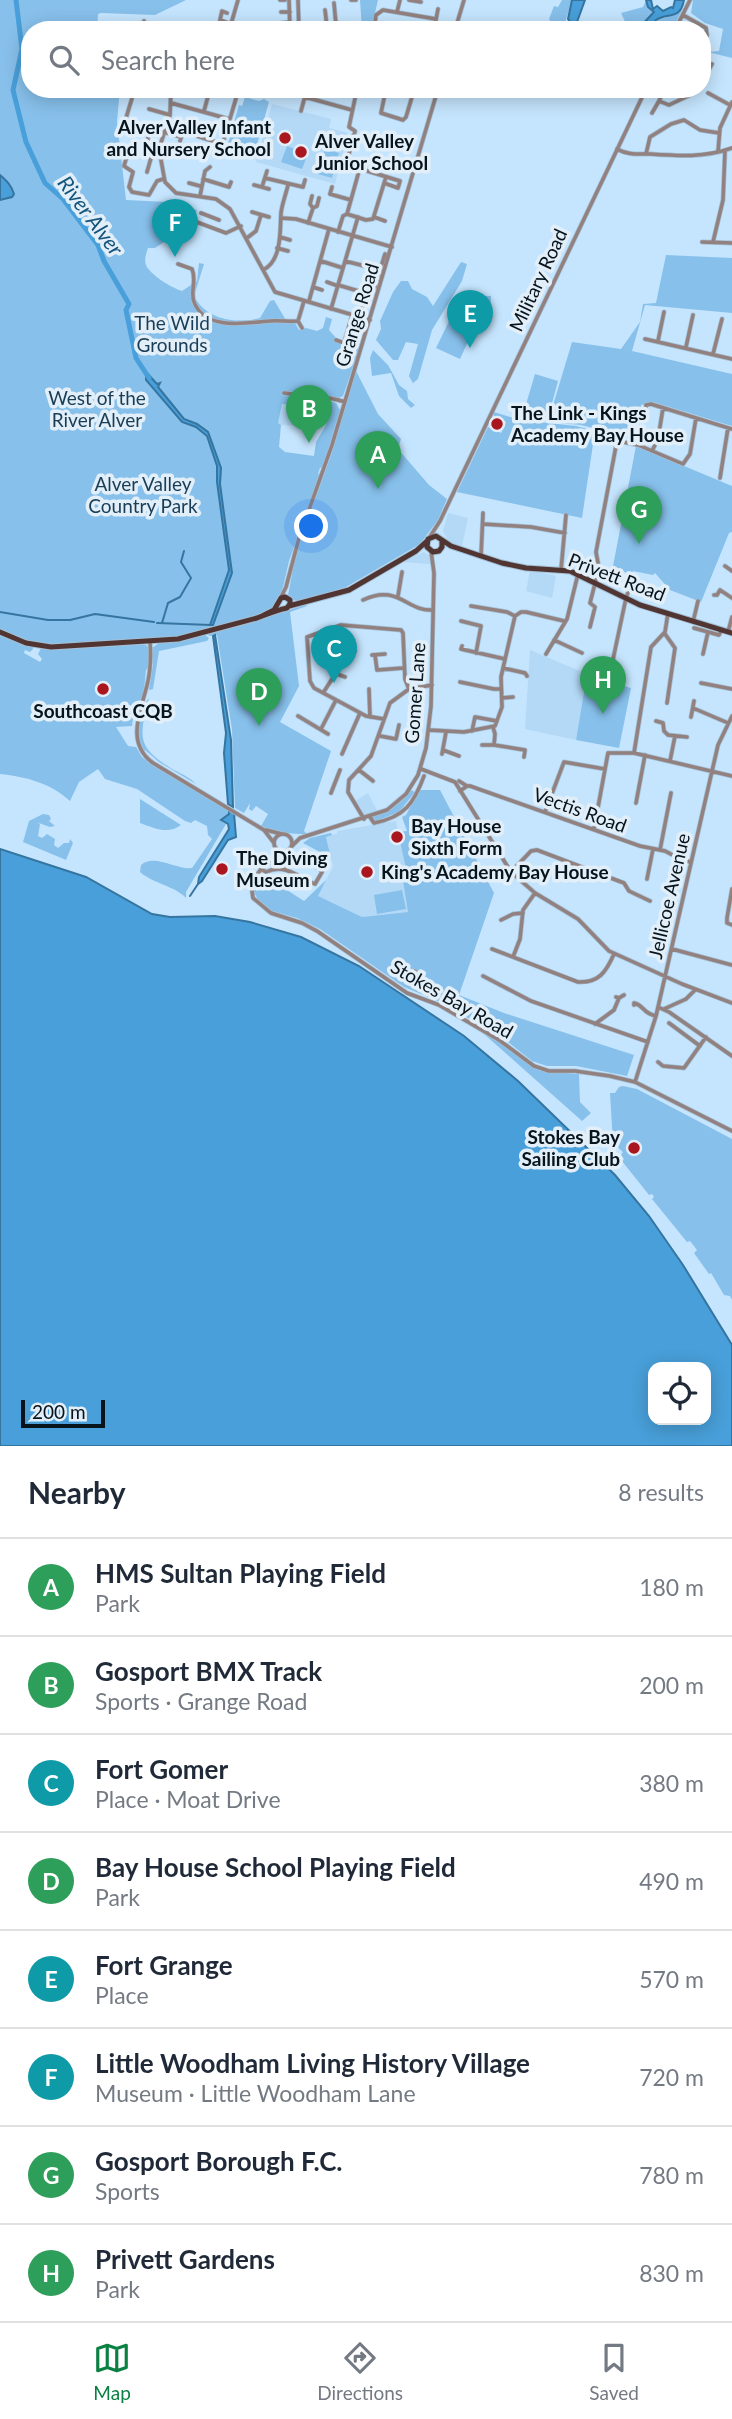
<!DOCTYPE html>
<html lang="en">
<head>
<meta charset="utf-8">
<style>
	:root { --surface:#fff; --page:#f2f2f3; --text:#1f2937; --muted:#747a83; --line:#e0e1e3; --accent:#0b8043 }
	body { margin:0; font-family:Lato,sans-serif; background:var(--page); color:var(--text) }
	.controls { position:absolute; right:21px; bottom:21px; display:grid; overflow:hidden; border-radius:14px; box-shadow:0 4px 18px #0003 }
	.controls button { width:63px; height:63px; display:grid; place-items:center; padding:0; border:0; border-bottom:2px solid var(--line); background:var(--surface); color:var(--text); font:35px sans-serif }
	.scale { position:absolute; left:21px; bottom:18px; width:84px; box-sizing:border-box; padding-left:7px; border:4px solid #08141c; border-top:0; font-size:19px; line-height:24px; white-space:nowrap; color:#08141c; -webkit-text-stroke:5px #e2eff9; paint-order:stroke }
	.you { position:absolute; left:312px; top:527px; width:24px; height:24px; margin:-18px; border:5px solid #fff; border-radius:50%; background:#1a73e8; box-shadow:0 0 0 10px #1a73e833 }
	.badge { display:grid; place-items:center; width:46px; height:46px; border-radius:50%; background:var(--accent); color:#fff; font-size:23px; font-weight:700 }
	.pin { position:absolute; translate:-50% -58px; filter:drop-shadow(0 2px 4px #0008) }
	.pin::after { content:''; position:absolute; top:37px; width:24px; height:21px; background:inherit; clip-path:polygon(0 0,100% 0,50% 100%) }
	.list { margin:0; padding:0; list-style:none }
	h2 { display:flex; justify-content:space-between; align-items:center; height:91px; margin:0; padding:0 28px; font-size:30px }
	h2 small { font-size:23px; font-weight:400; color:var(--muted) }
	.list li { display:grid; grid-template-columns:46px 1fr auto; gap:21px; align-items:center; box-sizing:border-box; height:98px; padding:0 28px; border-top:2px solid var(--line) }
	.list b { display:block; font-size:26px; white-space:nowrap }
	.list p { margin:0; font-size:23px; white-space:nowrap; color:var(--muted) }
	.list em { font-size:23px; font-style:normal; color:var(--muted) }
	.icon { flex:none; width:38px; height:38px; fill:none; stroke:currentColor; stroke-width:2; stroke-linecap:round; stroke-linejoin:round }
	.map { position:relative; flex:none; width:732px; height:1446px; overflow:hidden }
	.search { position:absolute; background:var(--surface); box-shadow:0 4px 18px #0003; left:21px; right:21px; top:21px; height:77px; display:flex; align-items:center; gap:18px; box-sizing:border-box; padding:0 24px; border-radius:28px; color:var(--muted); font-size:26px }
	.sheet { height:875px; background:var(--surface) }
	nav { display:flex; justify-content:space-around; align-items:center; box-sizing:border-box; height:98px; border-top:2px solid var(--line); background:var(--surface); font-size:19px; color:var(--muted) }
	nav a { display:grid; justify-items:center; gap:4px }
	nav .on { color:var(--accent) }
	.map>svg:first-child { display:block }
	.built { fill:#b3d9f7 }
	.green { fill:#87c0eb }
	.water { fill:#489fd9; stroke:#3575a0; stroke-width:2; fill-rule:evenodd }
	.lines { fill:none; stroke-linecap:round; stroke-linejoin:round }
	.stream { stroke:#3575a0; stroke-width:2 }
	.river { stroke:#489fd9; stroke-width:5 }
	.minor-casing { stroke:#a3bfd5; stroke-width:5 }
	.major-casing { stroke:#a3bfd5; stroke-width:7 }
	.minor { stroke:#92817f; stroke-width:3.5 }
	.major { stroke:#513532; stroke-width:5 }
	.poi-dot { fill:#aa161e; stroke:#e2eff9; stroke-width:2.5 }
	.labels { text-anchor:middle; stroke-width:7; stroke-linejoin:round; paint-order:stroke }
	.poi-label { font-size:19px; font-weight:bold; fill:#08141c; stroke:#e2eff9; text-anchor:start }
	.street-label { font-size:19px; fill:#08141c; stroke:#e2eff9 }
	.park-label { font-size:19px; fill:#193d56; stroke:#e2eff9 }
	.water-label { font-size:21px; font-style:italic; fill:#14547b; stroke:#e2eff9 }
</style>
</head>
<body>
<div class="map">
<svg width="732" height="1446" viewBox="0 0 732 1446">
	<rect width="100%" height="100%" fill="#c5e5fe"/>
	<!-- built -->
	<path class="built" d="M272,104L331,119L329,128L348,133L335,184L256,162Z
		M317,402L325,403V420L320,427L281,425L278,423L282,404L316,405Z
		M448,513L468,518L462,546L449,542L443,531Z
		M424,552L430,556V564L402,562Z
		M530,570L556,576L552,598L526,591Z
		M530,650L587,674L576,740L525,729Z
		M368,793L378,812L364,817L355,801Z
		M396,821L406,869L403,881L409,912L362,917L317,896L333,867L326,836L337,834V831Z"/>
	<!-- green -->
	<path class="green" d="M0,0H186L155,15L101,13L98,14L97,30H30V89H120L117,121L126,200L168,202H173V206L197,210L194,217C179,220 180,230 177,243L164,242L155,248H148C146,254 144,259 146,265C150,275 172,288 182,291L197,281L199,263L204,264L194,296C206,320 236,324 260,318L270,301L274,300L287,322L295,323L299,330L306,328L317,331L323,328L326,317L332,319L329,330L336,338L335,341L347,348L351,344L360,347L343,396L339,398L318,394L315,406L282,404L278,423L281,425L279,447L285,452L314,456L316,442L326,425L330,401L336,403L340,410L323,467L320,468L318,474L321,473L289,561L283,587L274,607L260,615L259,613L258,616L185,637L51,645L22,640L0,630Z
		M360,0H378L371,30H362Z
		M562,0H572L565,23L570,30C562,30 552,27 549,19L554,6L558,7Z
		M693,0H732V58L708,52L719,51L723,29L705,23L691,13Z
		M646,1L654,12L653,14L637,30H629L621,13L643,7Z
		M683,8L672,30L662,24L654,30H648L658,19L665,18Z
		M245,97L259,101L264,99L269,102L254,155L227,147L239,105L242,106Z
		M287,146L308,154L302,169L281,162Z
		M325,149L339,153L332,178L318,174Z
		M666,255L732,258V313L645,305L632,351L732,374V426L653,402L641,405L639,440L600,433L593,428L581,425L548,422L572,342L621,349L640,322L643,304L656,303Z
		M461,262L467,264L462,281L432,330L418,379L413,383L415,387L409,376L418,344L406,342L398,360H393L376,340L381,329L380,321L393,292L401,281H408L412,289L427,297L433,306Z
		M476,296H491L490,319H482V304H476Z
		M454,311L477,322L460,359L436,348Z
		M373,350L388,365L399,385L407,391L408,399L415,405L411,408L399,396L391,373L372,376L370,358Z
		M356,371L378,414L401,439L398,449L429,485L447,499L438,520L420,544L346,587L302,601L292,600L288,595L297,549L331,455Z
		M535,374L558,381L548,418L524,411Z
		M494,412L520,420L576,426L595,431L582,518L457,492L488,427L501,433L506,422L493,415Z
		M636,446L732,486V532L729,533L701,602L670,590L655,573L653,575L633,571L631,575L613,566Z
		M306,605L307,606L290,612L299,686L280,722L331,751L304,831L307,834C292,834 274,833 261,826L268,814L256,806L252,811L249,809L250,803L244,813L235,808L232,730L217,635L210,636L207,634Z
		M0,633L33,647V649L30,652L25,650L24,653L40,662L42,659L38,654L41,648L135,644L146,645L149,648V667L146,670C144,684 145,707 133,718L132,726L116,727L128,746L136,747L142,757L152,765L229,810V814L221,821L226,824L186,892V898C175,886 154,884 140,872L141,865C154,853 176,870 192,868L212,839L208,835L207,826L195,820L191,823L185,821L137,789L105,779L98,769L79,782L70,801C50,783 27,777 0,774Z
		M205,635L209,638L207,641L159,651L153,689L149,690L153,665L152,648L159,643Z
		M587,674L608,683L610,682L631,688L619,748L576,740Z
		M149,698C139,738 136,747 174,770C182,774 192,779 196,784L159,762L145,750L143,751C134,734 138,711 149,698Z
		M411,790L415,792L399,812L373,822L372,817L395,806Z
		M419,790H440L494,893L459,995L504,1013L634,1055L627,1076L576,1066H547L532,1061L508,1042L443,1003L404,987L320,929L297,918L272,911L258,900L254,892V883L262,874L304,901L326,880L318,896L362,917L408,912L403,881L406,869L398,832L407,831L402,817L406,815Z
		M140,799L181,825C168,835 154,828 140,823Z
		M43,814L49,815L51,819L49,821L55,826L50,827L36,822L40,824L38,836L42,838L47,834L55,839L54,845L58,848L64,843H69L70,839L73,843L66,860L23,842L29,821Z
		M331,833L332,835L326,837L331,858L303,843L310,838Z
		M402,890L406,909L377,914L374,895Z
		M484,1034L501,1043L532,1067L541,1071L579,1074L580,1102L591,1113L582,1121Z
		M623,1086L637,1089L732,1139V1300L730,1296L724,1295L711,1273L709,1274L694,1253L697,1250L690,1241L687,1242L652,1199L654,1197L652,1194L649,1195L622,1161L624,1159L621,1155L623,1152L613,1143L610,1093H615L619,1087Z"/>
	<!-- water -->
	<path class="water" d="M572,0H585L577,22L582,25L583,30H577L568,19Z
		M646,0H651L653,9L657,6L663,11L671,7L673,8L675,0H684C680,21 668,12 656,20C653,23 651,27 648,30H637L654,12L648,7Z
		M0,175C7,181 11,185 14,194L12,197L0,200Z
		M146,372L157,384L160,383L158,387L184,419L197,424L208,432L221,468L220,484L232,573L213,625H210L229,570L217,482V466L207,436L196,427L182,422L146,380Z
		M215,635L231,740L233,807L228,804L224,753L226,733L213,636Z
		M229,810L234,813L236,837L228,840L202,881L198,884L199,877L229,829L228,824L221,820L229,814Z
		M0,849L86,877L152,914L170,917L215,916L250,922L301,937L359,966L464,1036L518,1081L615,1175L649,1216L683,1265L732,1345V1446H0ZM653,1367H706V1420H653Z"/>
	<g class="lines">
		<!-- stream -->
		<path class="stream" d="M0,612L48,620H70L95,614L154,622
			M157,623L211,625
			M162,623L168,603L180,597L191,578L181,562L184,551
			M190,896L198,884"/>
		<!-- river -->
		<path class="river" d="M16,0L22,49L13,90L26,142L45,183L63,199L98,245L104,261L129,304L126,310L136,358L149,378"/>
		<defs>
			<path id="minor" d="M280,0H285
				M289,0L290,30
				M298,0L299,29
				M351,0H356
				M409,0L421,2
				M334,3L336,25
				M325,10L327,27
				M281,12H290
				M397,12L400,0
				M227,13L222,11L220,20L231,24L229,30
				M683,15L706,28L707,35L702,53
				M282,23L290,22
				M231,24L238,0
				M100,27L117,28
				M299,29L357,25L361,26L362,30
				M142,30L144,21
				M374,30L376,15L383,10L436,19
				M434,30L438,9
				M455,30L464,0
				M675,30L690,0
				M702,63L710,67
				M707,73L712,64
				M171,89L170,115L159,149L165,182L176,193L216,199L230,209L275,292L370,320
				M386,89L381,113L403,120L406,117L414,90
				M407,89L436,94
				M708,93L730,105
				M305,97L352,110
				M659,101L663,92
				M171,103L229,119
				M149,109L170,115
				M204,111L210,89
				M301,111L307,89
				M652,113L659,101L669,105L688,96L686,89
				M122,131L133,95L131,91L125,89
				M164,132L181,137
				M197,136L222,144
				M148,138L145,149L159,152
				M180,141L185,126
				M221,149L237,95
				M617,149C627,155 637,154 649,154C678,156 704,158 732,148
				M128,152L124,166L133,172L129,187L132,192L149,195L157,181L163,179
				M718,152L720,128L732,102
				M646,154L650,137L671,124L684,120L700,130L719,133
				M359,171L364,170L400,181L398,188L384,183
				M147,172L153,151
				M265,178L303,187L305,180
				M203,179L229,187L231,182
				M189,183L200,186
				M254,185L269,189
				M262,187L267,171
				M332,187L330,194L351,200
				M200,196L205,171L210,167
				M312,196L310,204L313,208L317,206L319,198
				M252,212L269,217
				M201,213L219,220
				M347,214L366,220L373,219L386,177
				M374,217L385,221
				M281,218L296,219L392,247
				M194,221L226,233L241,226
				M308,223L313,208
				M338,232L343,216L347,214L359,171L348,164L347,161L355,131L349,127L357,89
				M280,237L290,240
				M247,238L256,231L261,215
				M702,242L732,243
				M713,242L723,200L725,151
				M277,248L288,251
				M321,261L343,268
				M345,261L380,270
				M178,264L192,269C197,280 190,291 194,302C205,331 246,323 270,321C279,320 289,322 298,321L304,301
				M263,270C282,261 280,231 281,213C282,204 286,194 288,185
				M327,282L338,286
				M338,285L372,295
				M313,287L322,290
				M374,290L385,254
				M309,301L329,229
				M362,307L366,293
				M331,309L358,217
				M298,321L302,328
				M645,339L732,359
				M336,340L344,343L352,316
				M658,341L664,312
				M686,347L693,315
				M713,354L722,319
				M284,393C305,396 325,395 345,402
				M645,413L646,405L651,404L732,429
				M652,451L658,439L663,408
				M720,478L728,428
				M483,524L531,527L565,533
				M429,538L440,521L646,89
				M481,556L483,513
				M725,566L732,571
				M561,570L566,515
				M714,595H717L720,590L732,598
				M398,596L402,572
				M281,597L286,587L299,538L332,445L438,89
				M363,600C398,583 407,612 433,610
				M471,606L507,612L515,616
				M461,621L481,626L476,653
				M693,622L698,601
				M590,627L595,607L590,603L599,568L596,552L616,446L623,442L638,445L683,464L690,454L696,418
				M694,628L719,635L721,631
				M728,632L732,617
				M665,634L675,648L667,703
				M554,640L582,653
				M150,641C151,655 151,667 148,681C142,709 124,742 153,763L264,830L274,843
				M462,646L461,649L505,659
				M546,654L567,619L578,574
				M703,654L708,632
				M372,655L385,654
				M375,655L377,670L404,668
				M503,668L525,673L527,676
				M334,673L345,677
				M460,682L494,689H501
				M608,683L626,598L634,576
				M701,683L732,689
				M369,689L370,717
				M323,693L334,676L333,655L338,652L355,651
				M502,698L513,697
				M693,708L728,723
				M298,716L328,734
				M691,717L694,701
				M384,719L366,716L314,688L310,681L307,637L341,625L401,630L403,633L405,679L409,689
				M656,721L663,723L664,731L668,735L687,737
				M493,727L495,734L494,745L525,750L524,757
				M321,729L336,700
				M429,730L464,732L495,726L502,707L501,677L515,616L521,612H526L564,621
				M472,731L475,717L497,721
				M380,736L396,739L399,725
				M482,745H494
				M443,750L459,756
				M634,753L651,647L665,632L668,613
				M342,754L360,713
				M442,754L446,732
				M670,761L675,736
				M421,769L455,782L511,872L535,893L578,919L609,951L682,984L732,1003
				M359,770L373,781
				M459,781L467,786
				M460,791L467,786H470L640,846L665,851L682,860L691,862
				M331,793L340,770
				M636,803L645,755
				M545,812L564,762L605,769
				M370,817L374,823C405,817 414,803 424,776
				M364,819L348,792L349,780L371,756L390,703L409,689L432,685
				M594,829L608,753H634L732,776
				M266,830L282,834
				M274 843a9 9 0 1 1 18 0a9 9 0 1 1-18 0Z
				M292,846L300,838L387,810L406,794L418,775L426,748L431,706L434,573L431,551
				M660,850L671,793
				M287,851L261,869L251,884L253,898L271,913L302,923L317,931L407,993L439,1005L499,1040L534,1066L549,1071H575L610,1076L635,1082L732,1131
				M261,869L266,872C285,863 298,877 315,884L322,872L320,869L294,854L285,869
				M511,872L531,851L537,850L624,883L629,891L650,901
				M647,879L653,849
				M732,889L727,918V923L732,925
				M501,920L513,914L523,913
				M492,949L578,982C599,983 606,972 614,954
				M672,949L732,965
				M513,957L520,939L523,910L535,893
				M413,974L415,971
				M483,976L531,1001L648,1042
				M616,997L619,998L624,995
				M634,1005V1003C644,1005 642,1013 656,1016
				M658,1007L669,1012L732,1056
				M664,1009L686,999L695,990
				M669,1023L700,1046
				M595,1024L614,1010L619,998
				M658,1062L663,1066L684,1068L706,1037
				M635,1082L656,1016L718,745L732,716"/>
			<path id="major" d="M442,541V547L439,551L433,552L427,547L428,539L436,536L451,546L502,563L526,568L570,571L640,605L732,633
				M289,606L349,590L416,551L427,541
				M0,632L26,643L51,647L178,639L257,618C267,614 277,610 287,608L290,604V600L285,597L281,598L274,610L264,615"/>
		</defs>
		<!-- minor casing -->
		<use href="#minor" class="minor-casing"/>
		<!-- major casing -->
		<use href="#major" class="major-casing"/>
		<!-- minor -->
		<use href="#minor" class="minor"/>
		<!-- major -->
		<use href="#major" class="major"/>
	</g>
	<!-- markers -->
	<g class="poi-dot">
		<circle cx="285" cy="138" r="7"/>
		<circle cx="301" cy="152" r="7"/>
		<circle cx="497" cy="424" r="7"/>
		<circle cx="103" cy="689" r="7"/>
		<circle cx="397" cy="837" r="7"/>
		<circle cx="222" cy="869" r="7"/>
		<circle cx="367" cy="872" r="7"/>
		<circle cx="634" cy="1148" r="7"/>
	</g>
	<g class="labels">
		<!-- poi labels -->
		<g class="poi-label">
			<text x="271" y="134" text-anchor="end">Alver Valley Infant<tspan x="271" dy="22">and Nursery School</tspan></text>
			<text x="315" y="148">Alver Valley<tspan x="315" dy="22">Junior School</tspan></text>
			<text x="511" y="420">The Link - Kings<tspan x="511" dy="22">Academy Bay House</tspan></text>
			<text x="103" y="718" text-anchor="middle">Southcoast CQB</text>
			<text x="411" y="833">Bay House<tspan x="411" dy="22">Sixth Form</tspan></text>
			<text x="236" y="865">The Diving<tspan x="236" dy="22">Museum</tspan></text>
			<text x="381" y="879">King's Academy Bay House</text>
			<text x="620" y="1144" text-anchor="end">Stokes Bay<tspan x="620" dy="22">Sailing Club</tspan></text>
		</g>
		<!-- street labels -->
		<g class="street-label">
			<text transform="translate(538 280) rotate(-65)" y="7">Military Road</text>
			<text transform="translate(357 315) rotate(-73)" y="7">Grange Road</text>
			<text transform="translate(617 577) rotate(21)" y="7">Privett Road</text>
			<text transform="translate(415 693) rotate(-86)" y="7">Gomer Lane</text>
			<text transform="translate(580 810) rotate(20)" y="7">Vectis Road</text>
			<text transform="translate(669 896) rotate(-77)" y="7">Jellicoe Avenue</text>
			<text transform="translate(452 999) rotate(30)" y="7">Stokes Bay Road</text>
		</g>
		<!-- park labels -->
		<g class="park-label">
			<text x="172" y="330">The Wild<tspan x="172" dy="22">Grounds</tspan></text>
			<text x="97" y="405">West of the<tspan x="97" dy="22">River Alver</tspan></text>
			<text x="143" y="491">Alver Valley<tspan x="143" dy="22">Country Park</tspan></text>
		</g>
		<!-- water labels -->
		<g class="water-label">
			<text transform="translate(90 216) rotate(53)" y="7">River Alver</text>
		</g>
	</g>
</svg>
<div class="controls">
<button><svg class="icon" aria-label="locate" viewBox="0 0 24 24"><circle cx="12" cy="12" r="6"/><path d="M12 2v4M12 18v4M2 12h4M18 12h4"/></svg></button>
</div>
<div class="scale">200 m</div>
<div class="you"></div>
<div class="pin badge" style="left:378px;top:489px;background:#2e9e5b">A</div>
<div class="pin badge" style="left:309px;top:443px;background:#2e9e5b">B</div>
<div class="pin badge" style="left:334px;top:683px;background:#0f9aa8">C</div>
<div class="pin badge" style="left:259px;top:726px;background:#2e9e5b">D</div>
<div class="pin badge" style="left:470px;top:348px;background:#0f9aa8">E</div>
<div class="pin badge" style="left:175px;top:257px;background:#0f9aa8">F</div>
<div class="pin badge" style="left:639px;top:544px;background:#2e9e5b">G</div>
<div class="pin badge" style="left:603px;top:714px;background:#2e9e5b">H</div>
<div class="search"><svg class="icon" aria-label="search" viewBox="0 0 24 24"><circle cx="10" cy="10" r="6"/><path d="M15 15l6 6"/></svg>Search here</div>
</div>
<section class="sheet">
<h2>Nearby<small>8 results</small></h2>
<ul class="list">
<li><span class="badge" style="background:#2e9e5b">A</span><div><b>HMS Sultan Playing Field</b><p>Park</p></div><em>180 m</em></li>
<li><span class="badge" style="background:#2e9e5b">B</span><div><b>Gosport BMX Track</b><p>Sports · Grange Road</p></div><em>200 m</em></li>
<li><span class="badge" style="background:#0f9aa8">C</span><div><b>Fort Gomer</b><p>Place · Moat Drive</p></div><em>380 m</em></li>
<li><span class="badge" style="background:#2e9e5b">D</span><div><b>Bay House School Playing Field</b><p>Park</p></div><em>490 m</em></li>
<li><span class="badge" style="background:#0f9aa8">E</span><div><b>Fort Grange</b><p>Place</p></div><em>570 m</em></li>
<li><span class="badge" style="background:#0f9aa8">F</span><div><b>Little Woodham Living History Village</b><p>Museum · Little Woodham Lane</p></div><em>720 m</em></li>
<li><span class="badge" style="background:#2e9e5b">G</span><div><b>Gosport Borough F.C.</b><p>Sports</p></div><em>780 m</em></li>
<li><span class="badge" style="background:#2e9e5b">H</span><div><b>Privett Gardens</b><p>Park</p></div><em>830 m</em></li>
</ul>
</section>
<nav>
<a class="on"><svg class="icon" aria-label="map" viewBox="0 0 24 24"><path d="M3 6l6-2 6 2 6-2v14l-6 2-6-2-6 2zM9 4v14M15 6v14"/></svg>Map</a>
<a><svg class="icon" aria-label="directions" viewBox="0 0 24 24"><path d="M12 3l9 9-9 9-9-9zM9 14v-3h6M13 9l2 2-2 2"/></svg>Directions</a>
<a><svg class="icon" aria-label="saved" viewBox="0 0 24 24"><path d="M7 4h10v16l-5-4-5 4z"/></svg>Saved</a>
</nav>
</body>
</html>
